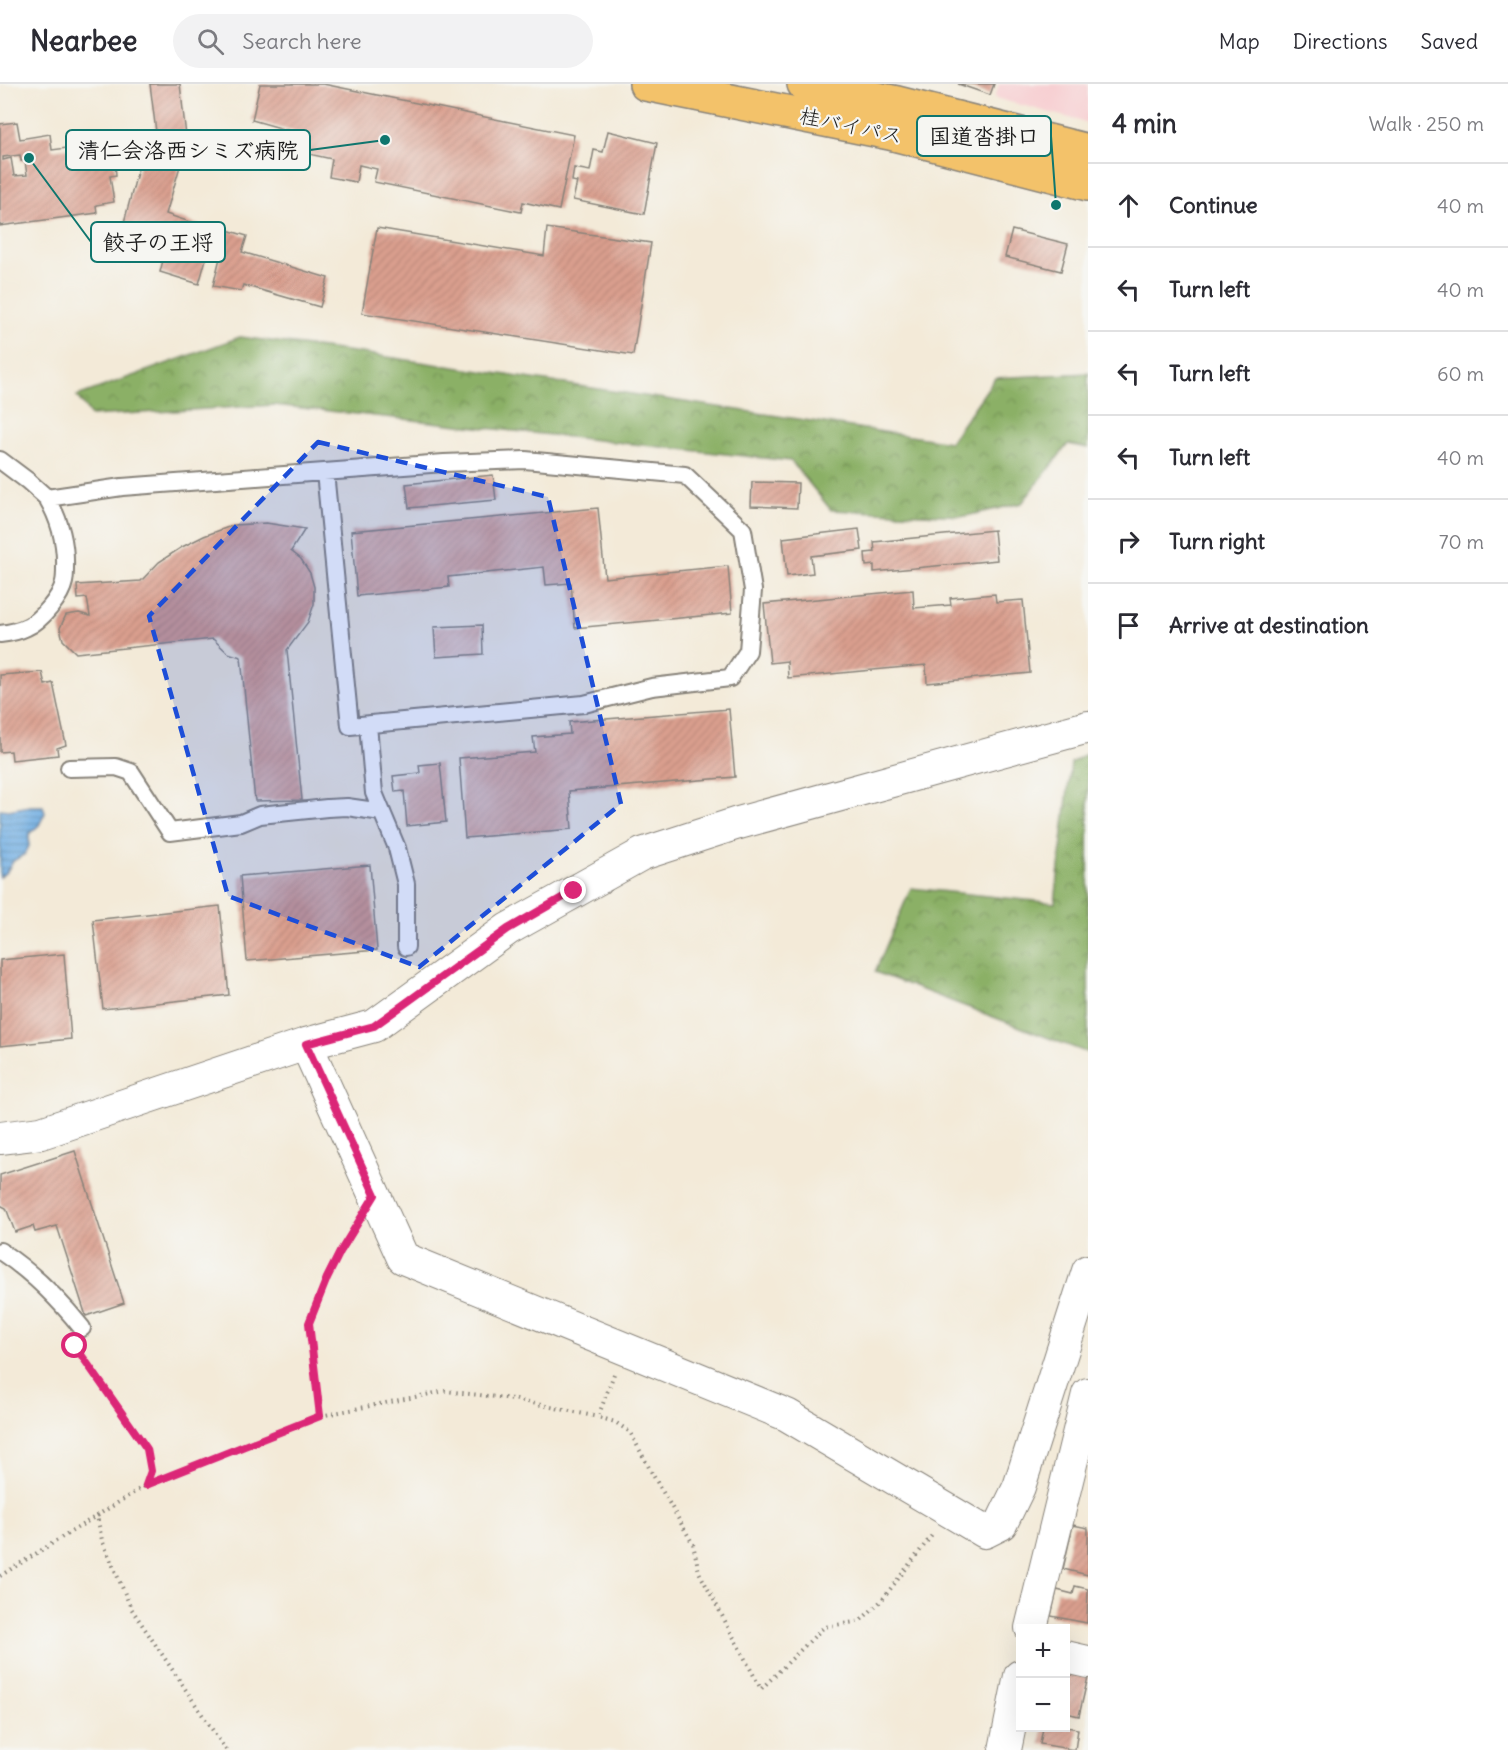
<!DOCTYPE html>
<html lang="en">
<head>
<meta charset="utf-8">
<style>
	:root { --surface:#fff; --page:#f2f2f3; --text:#2b2b33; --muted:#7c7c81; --line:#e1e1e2 }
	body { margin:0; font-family:Delius,"Klee One",sans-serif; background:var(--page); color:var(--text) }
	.controls { position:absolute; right:18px; bottom:18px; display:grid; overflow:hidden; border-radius:0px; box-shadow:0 6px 24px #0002 }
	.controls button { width:54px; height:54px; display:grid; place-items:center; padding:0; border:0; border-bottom:2px solid var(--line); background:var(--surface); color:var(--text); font:30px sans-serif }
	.stop { position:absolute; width:18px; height:18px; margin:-14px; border:4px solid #db2777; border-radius:50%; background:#fff }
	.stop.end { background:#db2777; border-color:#fff; box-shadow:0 2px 6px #0008 }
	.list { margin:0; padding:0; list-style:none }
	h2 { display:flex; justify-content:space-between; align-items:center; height:78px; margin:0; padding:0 24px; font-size:26px }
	h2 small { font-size:20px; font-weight:400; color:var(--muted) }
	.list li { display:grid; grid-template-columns:39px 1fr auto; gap:18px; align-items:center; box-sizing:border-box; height:84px; padding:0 24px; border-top:2px solid var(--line) }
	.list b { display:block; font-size:22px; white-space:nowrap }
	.list em { font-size:20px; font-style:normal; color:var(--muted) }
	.icon { flex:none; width:33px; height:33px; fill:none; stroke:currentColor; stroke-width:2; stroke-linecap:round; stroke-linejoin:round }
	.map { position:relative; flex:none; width:1088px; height:1666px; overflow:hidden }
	header { display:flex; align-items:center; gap:36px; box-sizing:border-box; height:84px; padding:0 30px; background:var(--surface); border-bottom:2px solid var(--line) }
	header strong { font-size:28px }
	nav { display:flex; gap:33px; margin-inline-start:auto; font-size:21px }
	.search { width:420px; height:54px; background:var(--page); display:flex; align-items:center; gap:15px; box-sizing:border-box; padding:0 21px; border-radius:33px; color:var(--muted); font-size:22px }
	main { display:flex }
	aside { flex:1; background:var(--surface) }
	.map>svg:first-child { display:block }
	.built { fill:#f7cfd2 }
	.forest { fill:url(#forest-crowns); stroke:#546641; stroke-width:1.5 }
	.water { fill:url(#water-rules); stroke:#466580; stroke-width:1.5 }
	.building { fill:url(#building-hatch); fill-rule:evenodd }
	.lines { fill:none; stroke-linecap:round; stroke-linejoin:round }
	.service-casing { stroke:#88837a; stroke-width:20 }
	.minor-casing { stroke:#88837a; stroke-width:34 }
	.trunk-casing { stroke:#88837a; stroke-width:36 }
	.path { stroke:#88837a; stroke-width:4; stroke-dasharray:1.5 4.5; stroke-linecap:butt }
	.service { stroke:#fff; stroke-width:16 }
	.minor { stroke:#fff; stroke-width:32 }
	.trunk { stroke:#f3c26a; stroke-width:33 }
	.route { stroke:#db2777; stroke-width:8 }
	.marked { fill:#1d4ed8; fill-opacity:0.2; stroke:#1d4ed8; stroke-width:4.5; stroke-dasharray:12 8; stroke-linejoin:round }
	.labels { text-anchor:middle; stroke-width:4.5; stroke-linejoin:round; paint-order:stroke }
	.street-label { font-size:21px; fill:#1c1c1c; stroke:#f6f6f2 }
	.leader { fill:none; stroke:#0f766e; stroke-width:2 }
	.callout-dot { fill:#0f766e; stroke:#f6f6f2; stroke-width:2 }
	.callout { fill:#f6f6f2; stroke:#0f766e; stroke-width:2 }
	.callout-label { font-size:22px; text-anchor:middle; font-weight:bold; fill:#1c1c1c }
</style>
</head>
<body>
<header>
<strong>Nearbee</strong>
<div class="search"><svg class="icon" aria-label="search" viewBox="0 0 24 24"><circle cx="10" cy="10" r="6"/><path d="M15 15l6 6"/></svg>Search here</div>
<nav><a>Map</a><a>Directions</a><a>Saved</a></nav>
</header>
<main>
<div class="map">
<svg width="1088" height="1666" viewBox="0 0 1088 1666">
	<defs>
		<pattern id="forest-crowns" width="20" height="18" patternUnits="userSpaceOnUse" patternTransform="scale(1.5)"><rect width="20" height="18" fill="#8bb066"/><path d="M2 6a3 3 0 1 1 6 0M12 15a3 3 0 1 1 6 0" fill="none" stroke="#718e53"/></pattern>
		<pattern id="water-rules" width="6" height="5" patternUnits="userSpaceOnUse" patternTransform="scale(1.5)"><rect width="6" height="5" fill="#71aee3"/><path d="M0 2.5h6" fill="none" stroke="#5c8db7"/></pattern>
		<pattern id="building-hatch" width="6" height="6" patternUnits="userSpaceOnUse" patternTransform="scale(1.5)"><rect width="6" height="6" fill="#da9f8e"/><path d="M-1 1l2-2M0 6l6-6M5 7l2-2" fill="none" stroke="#ba887a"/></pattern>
	</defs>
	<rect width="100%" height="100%" fill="#f6f6f2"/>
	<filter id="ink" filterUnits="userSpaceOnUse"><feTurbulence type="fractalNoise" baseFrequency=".0167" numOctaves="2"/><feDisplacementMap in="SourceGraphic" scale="12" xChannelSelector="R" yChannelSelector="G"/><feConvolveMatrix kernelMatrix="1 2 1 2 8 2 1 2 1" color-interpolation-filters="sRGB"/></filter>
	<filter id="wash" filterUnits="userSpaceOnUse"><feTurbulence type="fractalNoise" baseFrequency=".008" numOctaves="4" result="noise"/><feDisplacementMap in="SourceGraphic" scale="24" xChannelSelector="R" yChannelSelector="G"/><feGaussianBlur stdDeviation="1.35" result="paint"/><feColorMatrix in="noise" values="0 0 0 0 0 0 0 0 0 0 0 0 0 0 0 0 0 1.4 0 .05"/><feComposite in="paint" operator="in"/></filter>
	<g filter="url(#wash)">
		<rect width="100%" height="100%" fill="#f3ead8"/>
		<!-- built -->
		<path class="built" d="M999,0H1088V39L995,14Z"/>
		<!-- forest -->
		<path class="forest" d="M240,253L361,269L950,358L995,294L1088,289V364L1068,360L1022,419L966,432L831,426L791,377L274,321L91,332L77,312Z
			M1088,669V969L875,888L911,804L1055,819L1071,679Z"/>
		<!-- water -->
		<path class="water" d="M30,722H43L45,729L39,741L29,750V762L25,770L13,777L7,787L0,793V725L9,726Z"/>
		<g id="blocks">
			<!-- building -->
			<path class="building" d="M150,0H180L186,52L157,56Z
				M260,0H323L574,51L559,126L523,118L521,128L374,98L377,85L359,81L356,98L329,93L332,75L295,67L298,49L252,36Z
				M958,0H994L990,11Z
				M17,38L20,55L50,50L52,66L113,58L116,91L110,92L114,118L96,121L97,129L0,142V40ZM20,71L21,77H25L27,91L14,92L11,74L3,76V73Z
				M608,47L657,59L644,130L573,116L577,98L572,97L574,84L590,87L594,66L603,68Z
				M144,62L183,72L166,130L214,146L199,200L160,188L166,165L120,154Z
				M377,144L544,172L547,144L651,159L633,271L362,229Z
				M227,146L247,152L242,168L328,194L320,223L243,201L241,207L213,202Z
				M1012,146L1068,160L1061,187L1005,173Z
				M493,391L496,416L409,424L406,400Z
				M752,398L798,399L797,424L751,422Z
				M598,424L605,494L728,482L732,529L575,544L571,499L546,501L544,483L448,493L449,503L357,512L351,447Z
				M266,439L305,445L291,467L301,475L310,489L314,503V520L308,538L287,566L302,716L255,717L241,573L228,569L213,555L76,569L63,556L60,544L66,531L79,529L90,532L87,514L78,515L77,501L141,497L159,478L182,463L204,452L234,441Z
				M859,445L862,466L811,472L813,489L787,492L783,454Z
				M994,446L997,476L874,488V481L866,482L865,469L875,468L874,458Z
				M913,506L914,524L951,521L950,514L995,510L996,518L1023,516L1030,589L927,599L926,581L788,594L787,577L770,579L764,520Z
				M482,541L483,570L436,573L434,543Z
				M42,588L45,601L53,599L66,661L57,664L58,671L12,676L11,667L0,668V591Z
				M729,625L735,693L569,707L572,745L465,754L459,674L535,668L533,653L570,650L569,638Z
				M440,679L446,738L407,742L404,707L395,708L393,692L420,689L419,681Z
				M370,781L377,866L247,877L240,792Z
				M220,822L229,911L103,925L93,836Z
				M64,870L71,955L0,962V876Z
				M75,1067L124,1219L86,1232L57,1142L35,1148L33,1142L15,1148L6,1124L0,1121V1091Z
				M1073,1441L1088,1444V1491L1063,1485Z
				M1075,1502L1088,1505L1087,1539L1051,1532L1057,1506L1073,1510Z
				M1066,1588L1088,1593L1079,1632L1066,1629Z
				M1066,1643L1078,1645L1075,1666L1040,1660L1043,1644Z"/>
		</g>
	</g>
	<g filter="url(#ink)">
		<use href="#blocks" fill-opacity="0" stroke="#88837a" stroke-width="1.5"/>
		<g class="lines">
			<defs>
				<path id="service" d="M0,376L28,397L47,414L122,403L444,379L525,376L685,391L743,446L753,506L748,567L730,594L652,603L584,620L350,642L325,388
					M0,550C9,549 19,547 27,543C41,537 61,513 64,498C65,494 65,488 65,484C66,458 60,436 47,414
					M368,641L374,709L397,764L406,800V863
					M69,684L116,683L131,688L170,748L241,739L260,731L327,724L347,723L382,728
					M0,1167C32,1188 58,1214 82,1244"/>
				<path id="minor" d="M306,960L403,1174L787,1331L985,1448L1001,1440L1019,1403L1088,1187
					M0,1054L41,1049L306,960L374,942L508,845L642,770L735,740L1088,643
					M1031,1544L1088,1310
					M1066,1573L1088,1578
					M1005,1666L1020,1592"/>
				<path id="trunk" d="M646,0L890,49L1088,100
					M804,0L897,19L1088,67"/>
			</defs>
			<!-- service casing -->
			<use href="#service" class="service-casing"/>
			<!-- minor casing -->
			<use href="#minor" class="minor-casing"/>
			<!-- trunk casing -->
			<use href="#trunk" class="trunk-casing"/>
			<!-- path -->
			<path class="path" d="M78,1266L147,1365L151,1387L146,1401
				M614,1290L598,1333L615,1338L630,1348L653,1391L693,1460L699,1488L761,1605L824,1543L860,1537L881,1517L933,1450
				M320,1332L309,1239L327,1194L356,1142
				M99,1431L97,1432L102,1456L131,1524L226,1666
				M0,1492L146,1401L320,1332L445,1307L513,1315L598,1333"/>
			<!-- service -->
			<use href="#service" class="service"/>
			<!-- minor -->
			<use href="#minor" class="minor"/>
			<!-- trunk -->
			<use href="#trunk" class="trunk"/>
		</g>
	</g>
	<g class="lines" filter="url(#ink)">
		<!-- route -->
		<path class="route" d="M75,1262L147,1365L151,1387L146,1401L320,1332L309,1239L327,1194L340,1168L375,1111L306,960L374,942L508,845L574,807"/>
	</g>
	<!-- marked area -->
	<path class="marked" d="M318,358L548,413L621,720L419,883L228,812L149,532Z"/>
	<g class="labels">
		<!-- street labels -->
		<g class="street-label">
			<text transform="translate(851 42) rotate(12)" y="7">桂バイパス</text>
		</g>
	</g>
	<!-- callouts -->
	<path class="leader" d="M1056 121L1051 52M385 56L310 66M29 74L91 158"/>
	<g class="callout-dot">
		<circle cx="1056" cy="121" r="6"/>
		<circle cx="385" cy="56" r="6"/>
		<circle cx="29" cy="74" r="6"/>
	</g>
	<g class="callout">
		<rect x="917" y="32" width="134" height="40" rx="6"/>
		<rect x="66" y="46" width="244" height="40" rx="6"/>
		<rect x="91" y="138" width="134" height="40" rx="6"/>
	</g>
	<g class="callout-label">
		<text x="984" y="60">国道沓掛口</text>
		<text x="188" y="74">清仁会洛西シミズ病院</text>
		<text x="158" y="166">餃子の王将</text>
	</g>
</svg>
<div class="controls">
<button>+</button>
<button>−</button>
</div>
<div class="stop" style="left:75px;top:1262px"></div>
<div class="stop end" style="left:574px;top:807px"></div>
</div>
<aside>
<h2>4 min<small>Walk · 250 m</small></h2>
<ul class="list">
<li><svg class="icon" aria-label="ahead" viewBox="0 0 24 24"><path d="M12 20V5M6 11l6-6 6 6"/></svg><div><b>Continue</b></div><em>40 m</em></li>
<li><svg class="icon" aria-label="left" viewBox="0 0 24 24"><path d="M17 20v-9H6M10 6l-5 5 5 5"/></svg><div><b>Turn left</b></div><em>40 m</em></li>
<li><svg class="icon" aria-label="left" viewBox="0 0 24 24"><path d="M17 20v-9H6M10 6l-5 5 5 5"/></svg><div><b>Turn left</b></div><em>60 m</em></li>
<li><svg class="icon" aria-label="left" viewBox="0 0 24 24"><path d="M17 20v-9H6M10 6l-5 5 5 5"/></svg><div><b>Turn left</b></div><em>40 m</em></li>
<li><svg class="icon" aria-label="right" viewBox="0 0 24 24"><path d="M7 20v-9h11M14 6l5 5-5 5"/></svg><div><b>Turn right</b></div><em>70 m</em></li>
<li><svg class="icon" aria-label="arrive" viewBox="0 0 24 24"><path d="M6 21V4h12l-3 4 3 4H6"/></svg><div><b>Arrive at destination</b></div></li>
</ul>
</aside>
</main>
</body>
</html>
